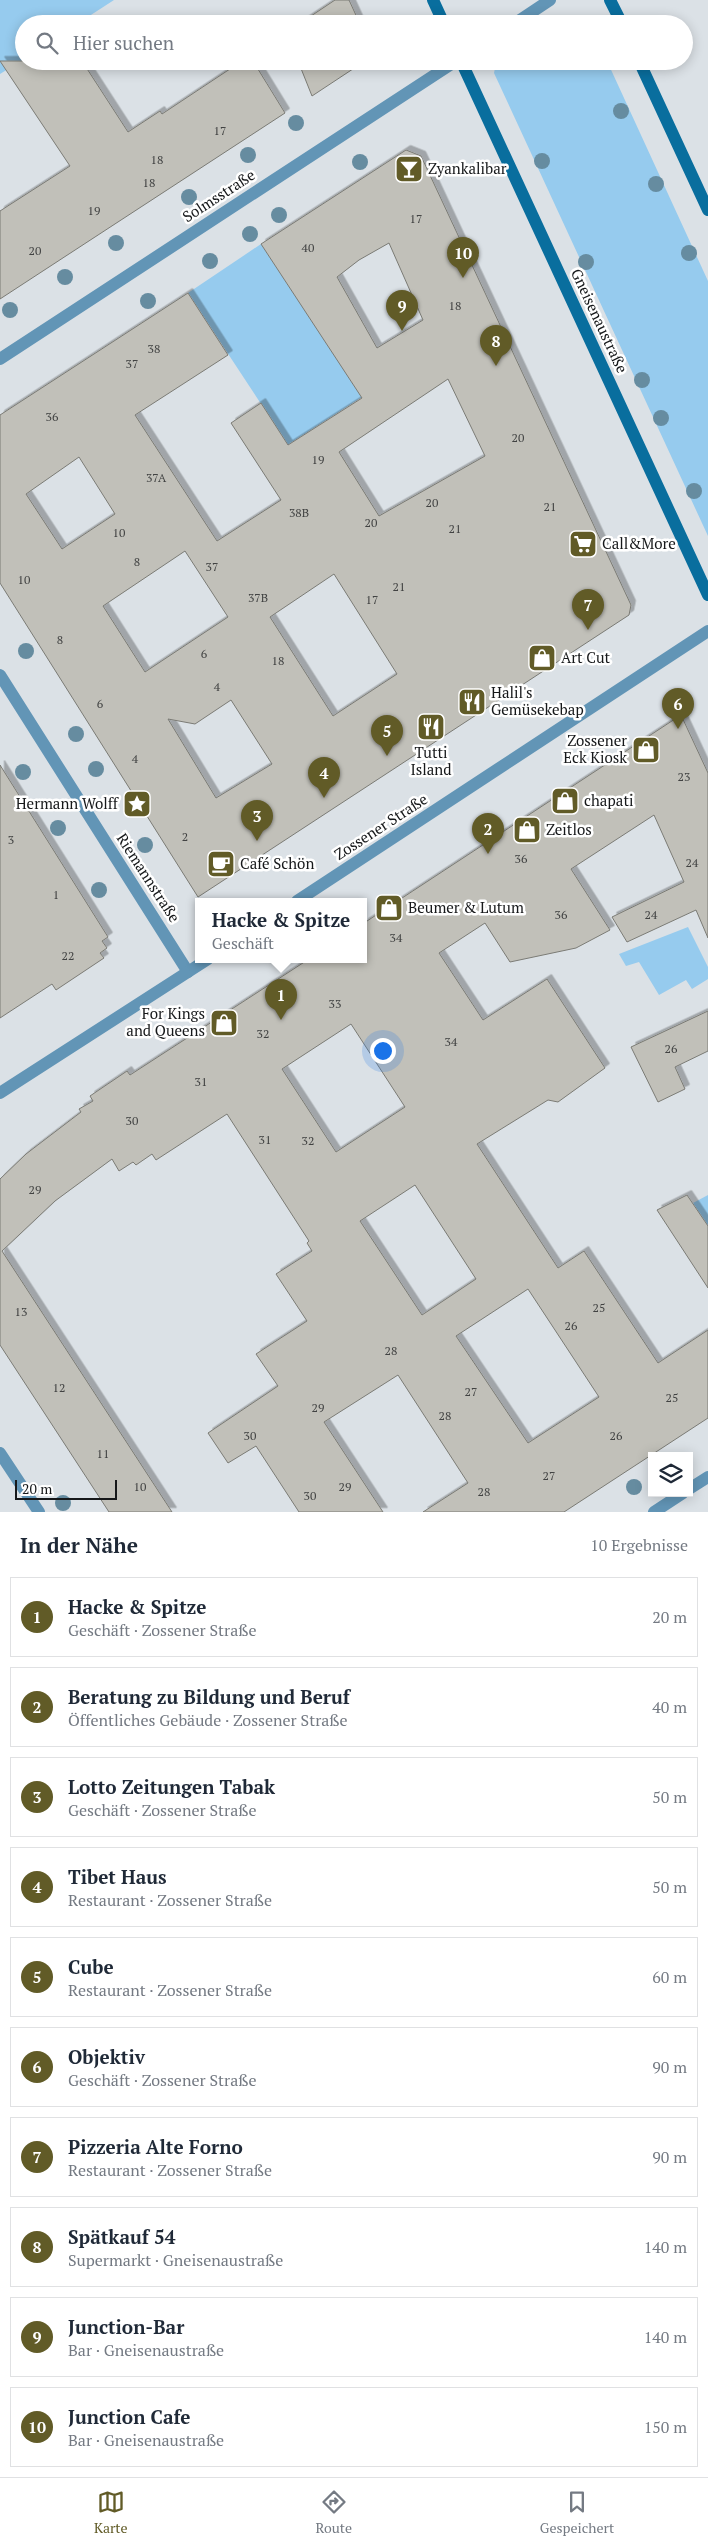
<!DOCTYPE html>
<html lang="de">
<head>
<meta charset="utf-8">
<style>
	:root { --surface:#fff; --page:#f2f2f3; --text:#1f2937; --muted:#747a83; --line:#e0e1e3; --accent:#615b27 }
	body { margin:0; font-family:"PT Serif",serif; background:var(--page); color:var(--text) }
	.controls { position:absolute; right:15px; bottom:15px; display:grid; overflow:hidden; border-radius:0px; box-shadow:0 2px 12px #0003 }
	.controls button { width:45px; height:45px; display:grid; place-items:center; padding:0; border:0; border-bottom:1px solid var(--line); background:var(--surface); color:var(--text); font:25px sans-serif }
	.scale { position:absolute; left:15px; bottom:12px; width:102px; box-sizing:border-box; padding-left:5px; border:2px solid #16181a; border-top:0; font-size:14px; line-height:18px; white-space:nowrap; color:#16181a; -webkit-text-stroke:4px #fff; paint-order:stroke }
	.you { position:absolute; left:382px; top:1050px; width:18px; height:18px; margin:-12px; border:4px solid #fff; border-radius:50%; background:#1a73e8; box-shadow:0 0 0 8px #1a73e833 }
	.badge { display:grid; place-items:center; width:32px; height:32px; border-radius:50%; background:var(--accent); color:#fff; font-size:16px; font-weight:700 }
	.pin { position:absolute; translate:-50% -41px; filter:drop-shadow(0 1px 2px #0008) }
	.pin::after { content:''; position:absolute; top:26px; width:18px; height:15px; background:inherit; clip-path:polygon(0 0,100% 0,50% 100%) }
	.popup { position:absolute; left:195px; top:898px; width:172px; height:65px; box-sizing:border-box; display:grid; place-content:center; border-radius:0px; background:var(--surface); filter:drop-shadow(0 1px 4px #0005); font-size:16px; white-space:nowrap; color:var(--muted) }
	.popup b { font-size:19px; color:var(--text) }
	.popup::after { content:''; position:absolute; left:50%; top:100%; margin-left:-10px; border:10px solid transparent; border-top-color:var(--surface) }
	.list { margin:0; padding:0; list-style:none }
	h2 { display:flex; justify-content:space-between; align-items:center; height:65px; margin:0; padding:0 20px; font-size:21px }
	h2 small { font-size:16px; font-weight:400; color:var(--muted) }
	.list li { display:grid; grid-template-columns:32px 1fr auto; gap:15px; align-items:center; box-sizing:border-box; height:80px; margin:0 10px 10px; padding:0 10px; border:1px solid var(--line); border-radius:0px }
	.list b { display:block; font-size:19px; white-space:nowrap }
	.list p { margin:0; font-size:16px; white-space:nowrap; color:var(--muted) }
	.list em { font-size:16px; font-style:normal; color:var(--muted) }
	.icon { flex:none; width:28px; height:28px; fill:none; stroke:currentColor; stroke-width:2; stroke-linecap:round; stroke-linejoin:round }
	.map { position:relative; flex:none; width:708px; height:1512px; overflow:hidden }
	.search { position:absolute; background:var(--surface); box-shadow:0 2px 12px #0003; left:15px; right:15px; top:15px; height:55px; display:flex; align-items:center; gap:12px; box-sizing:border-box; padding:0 18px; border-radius:28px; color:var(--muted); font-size:19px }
	.sheet { height:965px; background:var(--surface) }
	nav { display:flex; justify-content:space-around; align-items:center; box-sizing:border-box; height:70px; border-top:1px solid var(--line); background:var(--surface); font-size:14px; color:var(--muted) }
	nav a { display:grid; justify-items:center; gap:2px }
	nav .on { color:var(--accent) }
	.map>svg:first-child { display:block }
	.green { fill:#96cbee }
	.building { fill:#c1c0b9; stroke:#7b7b75; fill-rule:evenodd; filter:url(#shadow) }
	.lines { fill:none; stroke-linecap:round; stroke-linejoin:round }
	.minor { stroke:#6295b6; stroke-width:12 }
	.tertiary { stroke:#6295b6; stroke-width:12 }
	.secondary { stroke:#096e9e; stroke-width:12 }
	.tree { fill:#668ca0 }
	.labels { text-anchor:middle; stroke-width:5; stroke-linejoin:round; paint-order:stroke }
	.number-label { font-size:12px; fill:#414242 }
	.poi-label { font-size:15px; fill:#16181a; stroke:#fff; text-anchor:start }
	.street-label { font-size:15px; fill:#16181a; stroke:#fff }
</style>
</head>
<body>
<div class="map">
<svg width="708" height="1512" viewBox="0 0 708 1512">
	<defs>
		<filter id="shadow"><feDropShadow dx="4.5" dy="-4.5" stdDeviation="0" flood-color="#0004"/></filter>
	</defs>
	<rect width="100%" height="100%" fill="#dbe1e6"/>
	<!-- green -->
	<path class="green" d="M0,0H114L77,24H24V59L0,74Z
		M573,15L579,16L589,24H561Z
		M505,61H607L708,281V536L494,73L495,68Z
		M261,244L362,397L288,445L188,293Z
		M688,927L708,967V979L692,989L686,980L659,995L639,962L626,966L619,954Z
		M708,1195V1226L693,1203Z"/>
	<!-- building -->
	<path class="building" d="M335,0H349L360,24H299Z
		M0,61H82L128,132L160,111L162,114L242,61H253L285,113L0,299V211L70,166Z
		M298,61H365L312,96Z
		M406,150L421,156L631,605L629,615L198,897L0,583V415L188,293L228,355L135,415L217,541L281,500L231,423L261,403L288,445L362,398L261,244ZM389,243L423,320L377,348L337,277L359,260ZM448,379L485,456L379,516L339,452ZM79,457L115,514L62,549L26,494ZM185,551L228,617L145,672L103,606ZM334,574L397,674L333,716L270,617ZM231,700L272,764L216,798L168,719L195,724Z
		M681,715L708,773V938L696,910L627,942L612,917L684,882L654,815L571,869L610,930L576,948L510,962L485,923L439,953L483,1020L547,979L605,1068L558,1102L548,1100L477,1144L558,1268L584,1251L658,1363L708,1330V1418L564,1512H423L468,1483L398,1375L324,1422L383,1512H299L256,1446L228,1463L208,1433L278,1386L256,1354L307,1321L276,1274L312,1251L307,1243L309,1241L227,1114L156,1160L152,1154L136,1165L133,1162L119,1171L112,1159L55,1201L2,1251L172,1512H109L0,1345V1179L26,1154L81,1112L79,1109L93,1101L90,1096L127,1071L130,1075L309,959H364V923ZM351,1024L405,1107L336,1152L282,1069ZM415,1185L476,1279L422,1315L360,1221ZM528,1289L599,1397L528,1443L456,1336Z
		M0,765L108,937L102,941L107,948L100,953L104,958L56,990L52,984L0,1018Z
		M708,1011V1051L675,1067L685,1089L658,1102L631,1047Z
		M687,1195L708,1226V1288L657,1210Z"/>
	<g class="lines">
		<!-- minor -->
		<path class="minor" d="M514,24L550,0
			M0,359L456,61
			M0,675L188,972
			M0,1453L39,1512
			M689,1489L708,1477
			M654,1512L683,1493"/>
		<!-- tertiary -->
		<path class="tertiary" d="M297,901L708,631
			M0,1093L208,959"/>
		<!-- secondary -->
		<path class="secondary" d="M433,0L444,24
			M610,0L622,24
			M461,61L708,595
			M639,61L708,210"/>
	</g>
	<!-- trees -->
	<g class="tree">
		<circle cx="621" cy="111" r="8"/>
		<circle cx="296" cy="123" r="8"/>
		<circle cx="248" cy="155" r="8"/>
		<circle cx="542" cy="161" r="8"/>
		<circle cx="360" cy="162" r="8"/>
		<circle cx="656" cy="184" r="8"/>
		<circle cx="189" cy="197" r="8"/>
		<circle cx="279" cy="215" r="8"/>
		<circle cx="250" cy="234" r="8"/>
		<circle cx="116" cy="243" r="8"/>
		<circle cx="689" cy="253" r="8"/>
		<circle cx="210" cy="261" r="8"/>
		<circle cx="586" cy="262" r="8"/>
		<circle cx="65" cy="277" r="8"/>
		<circle cx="148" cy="301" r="8"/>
		<circle cx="10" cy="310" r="8"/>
		<circle cx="642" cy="380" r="8"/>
		<circle cx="661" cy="418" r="8"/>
		<circle cx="694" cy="491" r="8"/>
		<circle cx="26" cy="651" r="8"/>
		<circle cx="76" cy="734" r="8"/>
		<circle cx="96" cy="769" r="8"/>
		<circle cx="23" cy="772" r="8"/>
		<circle cx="58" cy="828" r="8"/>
		<circle cx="145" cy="845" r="8"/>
		<circle cx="99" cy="890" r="8"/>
		<circle cx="634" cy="1487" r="8"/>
		<circle cx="63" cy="1503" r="8"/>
	</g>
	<!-- icons -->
	<defs>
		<symbol id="bar-square" viewBox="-11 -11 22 22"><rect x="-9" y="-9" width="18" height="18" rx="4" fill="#615b27" stroke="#fff"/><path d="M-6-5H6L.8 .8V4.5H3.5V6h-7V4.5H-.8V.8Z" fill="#fff"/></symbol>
		<symbol id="supermarket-square" viewBox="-11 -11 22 22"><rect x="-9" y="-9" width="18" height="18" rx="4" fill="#615b27" stroke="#fff"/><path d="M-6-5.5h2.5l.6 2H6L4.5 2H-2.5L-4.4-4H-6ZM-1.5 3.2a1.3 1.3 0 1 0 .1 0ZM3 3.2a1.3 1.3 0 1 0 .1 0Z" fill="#fff"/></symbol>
		<symbol id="shop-square" viewBox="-11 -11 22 22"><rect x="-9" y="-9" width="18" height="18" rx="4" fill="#615b27" stroke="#fff"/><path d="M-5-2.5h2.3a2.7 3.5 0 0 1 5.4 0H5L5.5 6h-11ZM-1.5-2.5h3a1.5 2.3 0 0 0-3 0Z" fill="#fff"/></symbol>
		<symbol id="restaurant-square" viewBox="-11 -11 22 22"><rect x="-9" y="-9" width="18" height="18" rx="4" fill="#615b27" stroke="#fff"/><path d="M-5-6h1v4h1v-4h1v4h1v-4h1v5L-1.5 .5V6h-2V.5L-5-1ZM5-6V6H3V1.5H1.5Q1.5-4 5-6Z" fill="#fff"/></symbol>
		<symbol id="sight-square" viewBox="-11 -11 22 22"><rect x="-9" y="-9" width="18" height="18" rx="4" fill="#615b27" stroke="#fff"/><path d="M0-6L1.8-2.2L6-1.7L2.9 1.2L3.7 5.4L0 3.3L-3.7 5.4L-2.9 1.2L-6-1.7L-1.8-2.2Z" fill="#fff"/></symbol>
		<symbol id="cafe-square" viewBox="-11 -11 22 22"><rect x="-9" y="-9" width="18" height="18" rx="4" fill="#615b27" stroke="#fff"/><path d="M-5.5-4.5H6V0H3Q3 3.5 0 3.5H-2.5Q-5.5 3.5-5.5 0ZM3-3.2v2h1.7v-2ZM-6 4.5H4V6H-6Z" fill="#fff"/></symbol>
	</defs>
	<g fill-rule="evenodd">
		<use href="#bar-square" x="393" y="153" width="32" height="32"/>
		<use href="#supermarket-square" x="567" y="528" width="32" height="32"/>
		<use href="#shop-square" x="526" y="642" width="32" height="32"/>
		<use href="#restaurant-square" x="456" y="686" width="32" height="32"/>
		<use href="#restaurant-square" x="415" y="711" width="32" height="32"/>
		<use href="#shop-square" x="630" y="734" width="32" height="32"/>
		<use href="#shop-square" x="549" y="785" width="32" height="32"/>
		<use href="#sight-square" x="121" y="788" width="32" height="32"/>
		<use href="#shop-square" x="511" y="814" width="32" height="32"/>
		<use href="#cafe-square" x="205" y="848" width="32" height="32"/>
		<use href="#shop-square" x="373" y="892" width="32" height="32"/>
		<use href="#shop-square" x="208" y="1007" width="32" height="32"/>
	</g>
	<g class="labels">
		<!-- number labels -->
		<g class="number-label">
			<text x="220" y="135">17</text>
			<text x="157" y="164">18</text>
			<text x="149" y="187">18</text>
			<text x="94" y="215">19</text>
			<text x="416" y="223">17</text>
			<text x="308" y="252">40</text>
			<text x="35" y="255">20</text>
			<text x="455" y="310">18</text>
			<text x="154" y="353">38</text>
			<text x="132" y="368">37</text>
			<text x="52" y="421">36</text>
			<text x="518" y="442">20</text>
			<text x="318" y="464">19</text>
			<text x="156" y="482">37A</text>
			<text x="432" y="507">20</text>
			<text x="550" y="511">21</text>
			<text x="299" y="517">38B</text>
			<text x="371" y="527">20</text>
			<text x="455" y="533">21</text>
			<text x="119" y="537">10</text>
			<text x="137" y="566">8</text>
			<text x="212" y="571">37</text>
			<text x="24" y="584">10</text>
			<text x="399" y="591">21</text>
			<text x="258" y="602">37B</text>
			<text x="372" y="604">17</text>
			<text x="60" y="644">8</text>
			<text x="204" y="658">6</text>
			<text x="278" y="665">18</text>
			<text x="217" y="691">4</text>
			<text x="100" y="708">6</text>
			<text x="135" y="763">4</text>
			<text x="684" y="781">23</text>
			<text x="185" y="841">2</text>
			<text x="11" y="844">3</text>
			<text x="521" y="863">36</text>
			<text x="692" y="867">24</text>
			<text x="56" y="899">1</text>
			<text x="561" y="919">36</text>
			<text x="651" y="919">24</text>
			<text x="396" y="942">34</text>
			<text x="68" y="960">22</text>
			<text x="335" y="1008">33</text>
			<text x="263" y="1038">32</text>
			<text x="451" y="1046">34</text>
			<text x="671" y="1053">26</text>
			<text x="201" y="1086">31</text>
			<text x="132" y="1125">30</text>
			<text x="265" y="1144">31</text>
			<text x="308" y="1145">32</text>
			<text x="35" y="1194">29</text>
			<text x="599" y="1312">25</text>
			<text x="21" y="1316">13</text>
			<text x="571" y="1330">26</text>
			<text x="391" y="1355">28</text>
			<text x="59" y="1392">12</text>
			<text x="471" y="1396">27</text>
			<text x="672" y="1402">25</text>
			<text x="318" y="1412">29</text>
			<text x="445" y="1420">28</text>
			<text x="250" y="1440">30</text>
			<text x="616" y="1440">26</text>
			<text x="103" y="1458">11</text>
			<text x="549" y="1480">27</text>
			<text x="140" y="1491">10</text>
			<text x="345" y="1491">29</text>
			<text x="484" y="1496">28</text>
			<text x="310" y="1500">30</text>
		</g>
		<!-- poi labels -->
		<g class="poi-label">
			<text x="428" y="174">Zyankalibar</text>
			<text x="602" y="549">Call&amp;More</text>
			<text x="561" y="663">Art Cut</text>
			<text x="491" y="698">Halil's<tspan x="491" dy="17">Gemüsekebap</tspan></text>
			<text x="627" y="746" text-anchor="end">Zossener<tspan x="627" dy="17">Eck Kiosk</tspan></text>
			<text x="431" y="758" text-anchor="middle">Tutti<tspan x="431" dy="17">Island</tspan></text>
			<text x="584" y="806">chapati</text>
			<text x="118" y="809" text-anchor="end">Hermann Wolff</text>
			<text x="546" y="835">Zeitlos</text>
			<text x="240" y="869">Café Schön</text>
			<text x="408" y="913">Beumer &amp; Lutum</text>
			<text x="205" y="1019" text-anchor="end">For Kings<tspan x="205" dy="17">and Queens</tspan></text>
		</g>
		<!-- street labels -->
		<g class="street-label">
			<text transform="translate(219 196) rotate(-33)" y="5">Solmsstraße</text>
			<text transform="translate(599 321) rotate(65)" y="5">Gneisenaustraße</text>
			<text transform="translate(381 827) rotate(-33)" y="5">Zossener Straße</text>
			<text transform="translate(148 878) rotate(57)" y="5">Riemannstraße</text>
		</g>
	</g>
</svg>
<div class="controls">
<button><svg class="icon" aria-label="layers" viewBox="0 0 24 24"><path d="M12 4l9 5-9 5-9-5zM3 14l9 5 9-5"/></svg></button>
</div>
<div class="scale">20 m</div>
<div class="you"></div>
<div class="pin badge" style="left:281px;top:1020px">1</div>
<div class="popup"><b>Hacke &amp; Spitze</b>Geschäft</div>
<div class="pin badge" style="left:488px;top:854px">2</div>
<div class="pin badge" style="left:257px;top:841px">3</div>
<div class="pin badge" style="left:324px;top:798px">4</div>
<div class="pin badge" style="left:387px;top:756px">5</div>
<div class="pin badge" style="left:678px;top:729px">6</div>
<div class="pin badge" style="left:588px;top:630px">7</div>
<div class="pin badge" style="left:496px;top:366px">8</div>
<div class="pin badge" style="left:402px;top:331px">9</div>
<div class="pin badge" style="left:463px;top:278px">10</div>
<div class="search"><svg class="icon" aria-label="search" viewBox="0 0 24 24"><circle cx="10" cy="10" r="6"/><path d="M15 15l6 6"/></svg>Hier suchen</div>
</div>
<section class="sheet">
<h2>In der Nähe<small>10 Ergebnisse</small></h2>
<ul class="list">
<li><span class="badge">1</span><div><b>Hacke &amp; Spitze</b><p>Geschäft · Zossener Straße</p></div><em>20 m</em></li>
<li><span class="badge">2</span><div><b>Beratung zu Bildung und Beruf</b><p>Öffentliches Gebäude · Zossener Straße</p></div><em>40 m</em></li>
<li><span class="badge">3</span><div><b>Lotto Zeitungen Tabak</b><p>Geschäft · Zossener Straße</p></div><em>50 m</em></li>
<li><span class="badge">4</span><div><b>Tibet Haus</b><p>Restaurant · Zossener Straße</p></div><em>50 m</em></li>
<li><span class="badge">5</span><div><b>Cube</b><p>Restaurant · Zossener Straße</p></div><em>60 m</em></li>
<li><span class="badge">6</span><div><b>Objektiv</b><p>Geschäft · Zossener Straße</p></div><em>90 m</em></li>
<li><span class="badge">7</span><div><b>Pizzeria Alte Forno</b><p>Restaurant · Zossener Straße</p></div><em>90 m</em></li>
<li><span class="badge">8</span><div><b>Spätkauf 54</b><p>Supermarkt · Gneisenaustraße</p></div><em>140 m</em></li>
<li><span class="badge">9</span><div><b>Junction-Bar</b><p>Bar · Gneisenaustraße</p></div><em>140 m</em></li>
<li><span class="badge">10</span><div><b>Junction Cafe</b><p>Bar · Gneisenaustraße</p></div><em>150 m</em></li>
</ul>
</section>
<nav>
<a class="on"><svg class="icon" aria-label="map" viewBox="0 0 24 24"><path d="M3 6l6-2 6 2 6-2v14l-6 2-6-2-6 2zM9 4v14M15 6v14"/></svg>Karte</a>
<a><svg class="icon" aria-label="directions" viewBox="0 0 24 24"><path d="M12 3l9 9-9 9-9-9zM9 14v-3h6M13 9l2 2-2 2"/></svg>Route</a>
<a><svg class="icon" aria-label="saved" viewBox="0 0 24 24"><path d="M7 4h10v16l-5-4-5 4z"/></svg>Gespeichert</a>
</nav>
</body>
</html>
